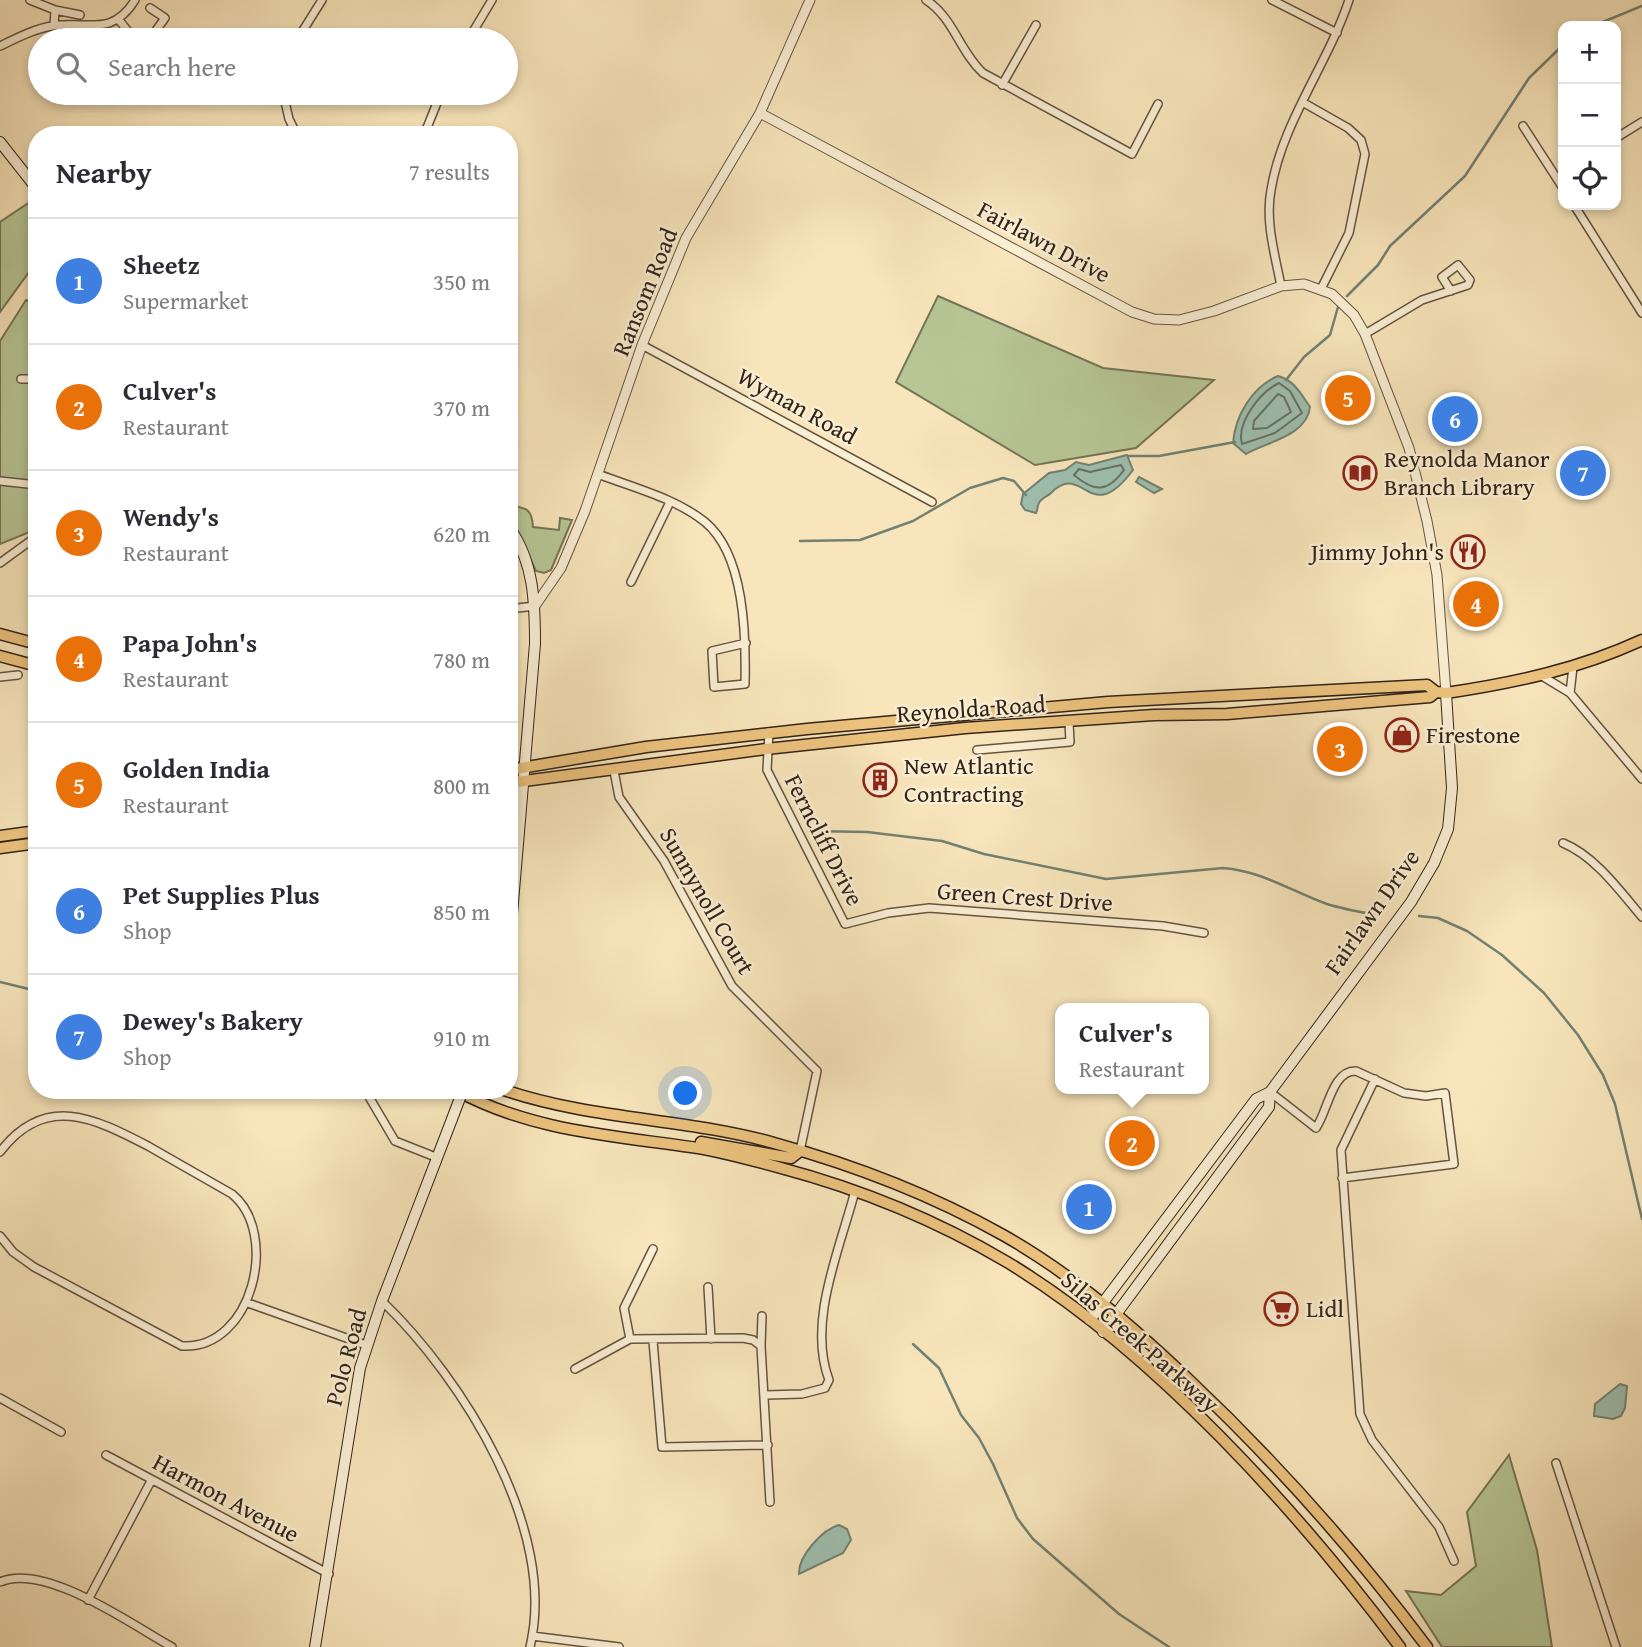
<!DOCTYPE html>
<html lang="en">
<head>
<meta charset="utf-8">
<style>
	:root { --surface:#fff; --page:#f2f2f3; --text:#2b2b33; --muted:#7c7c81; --line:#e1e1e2; --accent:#111827 }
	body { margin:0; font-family:"Gentium Book Plus",serif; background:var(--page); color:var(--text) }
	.controls { position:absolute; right:21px; top:21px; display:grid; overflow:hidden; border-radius:14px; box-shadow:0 4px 10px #0003 }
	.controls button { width:63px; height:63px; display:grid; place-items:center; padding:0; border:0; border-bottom:2px solid var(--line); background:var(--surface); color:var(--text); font:35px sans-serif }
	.you { position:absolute; left:686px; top:1094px; width:24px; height:24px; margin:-18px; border:5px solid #fff; border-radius:50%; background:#1a73e8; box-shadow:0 0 0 10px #1a73e833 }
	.badge { display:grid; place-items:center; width:46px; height:46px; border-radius:50%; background:var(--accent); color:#fff; font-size:23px; font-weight:700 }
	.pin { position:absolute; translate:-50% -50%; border:4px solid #fff; box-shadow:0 2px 7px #0006 }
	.popup { position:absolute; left:1055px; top:1003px; width:154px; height:91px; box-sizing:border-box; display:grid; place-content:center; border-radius:14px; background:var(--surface); filter:drop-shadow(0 2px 5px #0005); font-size:23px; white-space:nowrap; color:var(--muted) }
	.popup b { font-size:26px; color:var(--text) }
	.popup::after { content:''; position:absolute; left:50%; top:100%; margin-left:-14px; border:14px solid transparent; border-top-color:var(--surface) }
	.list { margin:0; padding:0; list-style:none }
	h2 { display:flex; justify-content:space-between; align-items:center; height:91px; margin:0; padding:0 28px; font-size:30px }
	h2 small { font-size:23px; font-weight:400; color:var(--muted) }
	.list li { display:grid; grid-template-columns:46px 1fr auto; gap:21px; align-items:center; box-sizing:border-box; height:126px; padding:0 28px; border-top:2px solid var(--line) }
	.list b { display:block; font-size:26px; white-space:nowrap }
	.list p { margin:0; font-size:23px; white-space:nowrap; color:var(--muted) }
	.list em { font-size:23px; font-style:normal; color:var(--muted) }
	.icon { flex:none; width:38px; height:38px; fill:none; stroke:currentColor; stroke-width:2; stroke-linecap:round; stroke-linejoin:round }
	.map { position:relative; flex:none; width:1642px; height:1647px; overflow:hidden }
	.search { position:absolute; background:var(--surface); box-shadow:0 4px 10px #0003; left:28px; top:28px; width:490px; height:77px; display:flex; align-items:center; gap:18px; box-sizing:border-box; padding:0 24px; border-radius:38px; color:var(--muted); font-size:26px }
	.panel { position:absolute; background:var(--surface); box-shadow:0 4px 10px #0003; left:28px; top:126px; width:490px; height:973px; border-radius:28px }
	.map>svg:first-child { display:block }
	.green { fill:#b7c695; stroke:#747457; stroke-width:2 }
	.water { fill:#9dbfae; stroke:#728172; stroke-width:2 }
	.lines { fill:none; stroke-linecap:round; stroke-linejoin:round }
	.shore { stroke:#687164; stroke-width:2 }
	.stream { stroke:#728172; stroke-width:2.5 }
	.minor-casing { stroke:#645442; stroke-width:10 }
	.tertiary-casing { stroke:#645442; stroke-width:11 }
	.secondary-casing { stroke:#322319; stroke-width:12 }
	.primary-casing { stroke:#322319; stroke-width:13 }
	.minor { stroke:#faeed3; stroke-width:7 }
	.tertiary { stroke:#faeed3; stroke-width:9 }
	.secondary { stroke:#faeed3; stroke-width:10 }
	.primary { stroke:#ecc27e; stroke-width:10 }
	.secondary-bridge-casing { stroke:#322319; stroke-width:12; stroke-linecap:butt }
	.secondary-bridge { stroke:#faeed3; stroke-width:10 }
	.labels { text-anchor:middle; stroke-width:5; stroke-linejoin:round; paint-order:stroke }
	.street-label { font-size:24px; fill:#322319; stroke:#faeed3 }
	.poi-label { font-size:24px; fill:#322319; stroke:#faeed3; text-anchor:start }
</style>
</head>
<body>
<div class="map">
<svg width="1642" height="1647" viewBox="0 0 1642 1647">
	<rect width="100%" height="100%" fill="#f8e5bb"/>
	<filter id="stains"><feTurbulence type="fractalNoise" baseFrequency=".00286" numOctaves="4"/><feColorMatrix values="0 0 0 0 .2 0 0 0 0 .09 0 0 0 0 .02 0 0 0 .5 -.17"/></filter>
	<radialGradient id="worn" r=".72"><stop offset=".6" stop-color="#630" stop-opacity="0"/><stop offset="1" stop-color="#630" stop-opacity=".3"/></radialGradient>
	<!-- green -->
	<path class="green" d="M33,200L37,204V261L0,312V222Z
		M938,296L1103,368L1214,380L1136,448L1035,465L896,382Z
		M26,300L37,306V529L0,544V341Z
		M509,505C527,508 532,509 533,527L559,530L560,518L572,520L551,570L544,573L536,571L509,515Z
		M1509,1455L1537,1550L1552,1647H1442L1406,1591L1441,1595L1476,1566L1467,1512Z"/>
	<!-- water -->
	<path class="water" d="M1278,376C1294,380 1301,394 1310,407C1307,436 1266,442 1246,454L1233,443C1235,416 1252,387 1278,376Z
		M1127,455L1133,470C1089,529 1084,460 1051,493C1048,496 1040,499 1039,503C1037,506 1038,510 1036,513L1025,510L1021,504L1023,494L1049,473L1065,470L1076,462L1089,465Z
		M1139,477L1162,489L1154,493L1136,482Z
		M1620,1384L1627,1386L1625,1408L1621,1416L1613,1419L1594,1416L1595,1404Z
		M839,1525L847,1529L851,1540L843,1553L799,1574C798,1556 823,1529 839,1525Z"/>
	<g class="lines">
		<!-- shore -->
		<path class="shore" d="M1279,383L1290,391L1302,413L1275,433L1242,444C1236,423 1260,392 1279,383Z
			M1278,394L1284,397L1291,412L1267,428L1253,429L1254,421Z
			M1121,465L1124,470C1108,492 1095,493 1074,475L1079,469L1090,472Z"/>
		<!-- stream -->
		<path class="stream" d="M1593,26L1642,6
			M1347,296L1378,265L1390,246L1465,176L1529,78L1563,45
			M1286,380L1304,357L1330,335L1338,307
			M1128,456H1159L1235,442
			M800,541L860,540L913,521L970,488L1003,478L1014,481L1026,495
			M809,831L867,832L942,841L984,854L1106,879L1223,868C1262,871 1291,891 1327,904C1343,909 1360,912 1376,915
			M1419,916L1438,918L1467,931L1502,955L1544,993L1578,1035L1603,1075L1615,1104L1642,1219
			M0,982L37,991
			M913,1344L939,1368L961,1415L979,1438L993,1464L1017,1518L1033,1539L1119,1614L1169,1647"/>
		<defs>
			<path id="minor" d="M30,0L55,10
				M926,0C953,17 960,52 983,73L1132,154L1158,104
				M1272,0L1337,33
				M119,20L135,40
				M54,26L55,10L80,15
				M149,40L165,18L150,8
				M297,40L322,0
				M468,40L492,0
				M0,46C17,38 34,29 52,26C86,20 112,38 135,0
				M1002,85L1036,25
				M283,93L289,119L297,135
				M1304,103L1348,128L1361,140L1365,154L1349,233L1321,289
				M1523,126L1563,188
				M424,135L441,93
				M1616,138L1642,122
				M1574,205L1642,313
				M1281,286C1275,255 1265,221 1271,190C1282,122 1328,64 1349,0
				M1365,334L1422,300L1468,285L1470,280L1458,265L1442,277L1451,291
				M642,345L932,502
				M21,379H37
				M598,474C634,488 675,498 705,522C745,555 746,636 745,684L714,687L712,651L746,643
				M0,481L37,485
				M0,563L37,536
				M631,582L670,502
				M509,609L535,606
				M1542,676L1570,693L1642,779
				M0,677L18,675
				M1570,693L1573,667
				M769,732L767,770L845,924L888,913L929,908L1163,926L1204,933
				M977,750L1070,742L1069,722
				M614,771L619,797L664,861L732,986L817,1071L800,1151
				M1563,843C1595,856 1620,891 1642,917
				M1375,1079L1341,1150L1360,1414L1372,1440L1439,1527L1454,1561
				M365,1090L395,1141L438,1158
				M1270,1092L1316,1128C1328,1111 1332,1070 1356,1071L1404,1093L1426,1096L1445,1093L1454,1164L1342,1178
				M0,1152C45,1093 94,1118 148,1146C176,1162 204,1178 232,1194C280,1233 253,1350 182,1346L34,1267L13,1252L0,1236
				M708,1287L711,1339
				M382,1301C463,1379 558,1530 530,1647
				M248,1303L366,1345
				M762,1316L761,1346L770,1502
				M630,1339L624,1308L653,1249
				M653,1341L662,1447L768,1445
				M575,1369L630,1339L743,1338L753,1340L761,1346
				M766,1395L802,1394L825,1388L829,1380C807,1322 840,1249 855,1191
				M0,1398L61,1432
				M106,1455L329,1574
				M1556,1463L1616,1647
				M0,1582C45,1562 132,1625 172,1647
				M88,1600L151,1481
				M532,1636L619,1647"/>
			<path id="tertiary" d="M760,113L1132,312L1154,319L1179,320L1214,311L1281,286L1304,284L1332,294L1354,315L1365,334L1409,448L1427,521L1437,575L1446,693
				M535,606L561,568L585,511L642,345L686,238L760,113L810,0"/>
			<path id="secondary" d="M0,142L37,189
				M509,527C534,562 535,602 535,644L509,949
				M1090,1320L1256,1099L1270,1092L1411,902L1434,863L1448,829L1452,788L1446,693
				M1103,1332L1269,1107L1270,1092
				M315,1647L360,1368L382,1301L452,1119"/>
			<path id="primary" d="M0,634L37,644
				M0,656L37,666
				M509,770L646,747L807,729L1108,702L1427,685L1436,692L1446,693C1514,683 1579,669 1642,640
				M509,783L766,749L965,728L1154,715L1227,714L1430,697L1436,692
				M0,836L37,831
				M0,848L37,843
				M456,1090C531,1132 620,1136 704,1149C730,1154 756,1161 781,1168C860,1189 936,1220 1007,1262C1153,1350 1298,1511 1400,1647
				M504,1090C592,1120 686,1118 774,1143C854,1165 930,1194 1003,1235C1072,1274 1131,1325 1188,1379C1276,1462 1355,1551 1427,1647
				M701,1142L791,1158L800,1151"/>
		</defs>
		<!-- minor casing -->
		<use href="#minor" class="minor-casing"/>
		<!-- tertiary casing -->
		<use href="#tertiary" class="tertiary-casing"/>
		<!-- secondary casing -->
		<use href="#secondary" class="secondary-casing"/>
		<!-- primary casing -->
		<use href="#primary" class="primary-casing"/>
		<!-- minor -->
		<use href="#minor" class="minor"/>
		<!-- tertiary -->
		<use href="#tertiary" class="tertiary"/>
		<!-- secondary -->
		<use href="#secondary" class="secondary"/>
		<!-- primary -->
		<use href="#primary" class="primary"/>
		<defs>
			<path id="secondary-bridge" d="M452,1119L463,1090"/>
		</defs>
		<!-- secondary-bridge casing -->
		<use href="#secondary-bridge" class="secondary-bridge-casing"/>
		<!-- secondary-bridge -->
		<use href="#secondary-bridge" class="secondary-bridge"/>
	</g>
	<!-- icons -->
	<defs>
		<symbol id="library-ring" viewBox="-11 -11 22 22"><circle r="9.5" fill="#faeed3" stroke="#8f2418" stroke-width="1.5"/><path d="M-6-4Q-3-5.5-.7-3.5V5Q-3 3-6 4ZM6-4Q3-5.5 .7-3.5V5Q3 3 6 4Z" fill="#8f2418"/></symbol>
		<symbol id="restaurant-ring" viewBox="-11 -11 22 22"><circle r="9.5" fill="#faeed3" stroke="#8f2418" stroke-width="1.5"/><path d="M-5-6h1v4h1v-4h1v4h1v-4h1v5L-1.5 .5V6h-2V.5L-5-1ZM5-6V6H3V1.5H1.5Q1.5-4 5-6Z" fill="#8f2418"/></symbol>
		<symbol id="shop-ring" viewBox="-11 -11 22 22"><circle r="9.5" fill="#faeed3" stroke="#8f2418" stroke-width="1.5"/><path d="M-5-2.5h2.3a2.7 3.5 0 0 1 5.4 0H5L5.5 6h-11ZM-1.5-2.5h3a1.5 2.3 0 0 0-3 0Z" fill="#8f2418"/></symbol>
		<symbol id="building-ring" viewBox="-11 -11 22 22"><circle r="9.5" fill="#faeed3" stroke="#8f2418" stroke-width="1.5"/><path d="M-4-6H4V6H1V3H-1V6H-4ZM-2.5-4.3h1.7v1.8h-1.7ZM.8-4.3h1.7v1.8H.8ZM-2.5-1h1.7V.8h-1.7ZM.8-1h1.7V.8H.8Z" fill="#8f2418"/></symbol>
		<symbol id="supermarket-ring" viewBox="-11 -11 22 22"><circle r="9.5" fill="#faeed3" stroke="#8f2418" stroke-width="1.5"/><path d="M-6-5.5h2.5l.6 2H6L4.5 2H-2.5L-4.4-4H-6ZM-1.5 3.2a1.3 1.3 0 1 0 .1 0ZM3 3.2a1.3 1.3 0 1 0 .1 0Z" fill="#8f2418"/></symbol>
	</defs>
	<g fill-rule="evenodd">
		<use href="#library-ring" x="1341" y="454" width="38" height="38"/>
		<use href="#restaurant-ring" x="1449" y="533" width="38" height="38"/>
		<use href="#shop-ring" x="1383" y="716" width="38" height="38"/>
		<use href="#building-ring" x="861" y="761" width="38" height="38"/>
		<use href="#supermarket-ring" x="1262" y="1290" width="38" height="38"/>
	</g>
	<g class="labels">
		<!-- street labels -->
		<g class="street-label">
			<text transform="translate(1044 242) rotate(28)" y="8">Fairlawn Drive</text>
			<text transform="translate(645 292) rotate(-68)" y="8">Ransom Road</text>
			<text transform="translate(797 406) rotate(29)" y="8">Wyman Road</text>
			<text transform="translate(971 709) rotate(-4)" y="8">Reynolda Road</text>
			<text transform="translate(824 840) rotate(63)" y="8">Ferncliff Drive</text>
			<text transform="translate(1025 897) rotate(4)" y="8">Green Crest Drive</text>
			<text transform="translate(707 901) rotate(60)" y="8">Sunnynoll Court</text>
			<text transform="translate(1372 912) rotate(-55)" y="8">Fairlawn Drive</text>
			<text transform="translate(1140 1342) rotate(41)" y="8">Silas Creek Parkway</text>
			<text transform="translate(346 1357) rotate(-75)" y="8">Polo Road</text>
			<text transform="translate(226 1498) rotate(28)" y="8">Harmon Avenue</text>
		</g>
		<!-- poi labels -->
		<g class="poi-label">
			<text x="1384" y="467">Reynolda Manor<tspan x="1384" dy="28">Branch Library</tspan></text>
			<text x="1444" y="560" text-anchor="end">Jimmy John's</text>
			<text x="1426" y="743">Firestone</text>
			<text x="904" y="774">New Atlantic<tspan x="904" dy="28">Contracting</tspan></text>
			<text x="1306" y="1317">Lidl</text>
		</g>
	</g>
	<rect width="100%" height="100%" filter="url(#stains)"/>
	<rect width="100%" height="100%" fill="url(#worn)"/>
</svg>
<div class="controls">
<button>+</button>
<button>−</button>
<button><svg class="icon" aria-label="locate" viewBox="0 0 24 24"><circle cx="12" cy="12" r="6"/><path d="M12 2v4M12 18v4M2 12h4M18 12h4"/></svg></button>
</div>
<div class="you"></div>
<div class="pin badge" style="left:1089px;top:1207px;background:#3f7fe0">1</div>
<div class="pin badge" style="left:1132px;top:1143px;background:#e8710a">2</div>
<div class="popup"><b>Culver's</b>Restaurant</div>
<div class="pin badge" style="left:1340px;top:749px;background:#e8710a">3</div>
<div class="pin badge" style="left:1476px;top:604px;background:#e8710a">4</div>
<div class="pin badge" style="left:1348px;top:398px;background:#e8710a">5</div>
<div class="pin badge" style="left:1455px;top:419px;background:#3f7fe0">6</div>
<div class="pin badge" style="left:1583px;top:473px;background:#3f7fe0">7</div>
<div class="search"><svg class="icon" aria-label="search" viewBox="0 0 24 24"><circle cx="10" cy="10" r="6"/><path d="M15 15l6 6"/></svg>Search here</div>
<section class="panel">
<h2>Nearby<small>7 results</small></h2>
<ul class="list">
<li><span class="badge" style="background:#3f7fe0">1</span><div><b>Sheetz</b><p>Supermarket</p></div><em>350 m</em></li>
<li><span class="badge" style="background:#e8710a">2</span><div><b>Culver's</b><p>Restaurant</p></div><em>370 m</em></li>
<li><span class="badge" style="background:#e8710a">3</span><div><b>Wendy's</b><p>Restaurant</p></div><em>620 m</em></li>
<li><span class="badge" style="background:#e8710a">4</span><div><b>Papa John's</b><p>Restaurant</p></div><em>780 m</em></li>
<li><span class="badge" style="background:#e8710a">5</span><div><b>Golden India</b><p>Restaurant</p></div><em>800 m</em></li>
<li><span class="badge" style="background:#3f7fe0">6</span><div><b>Pet Supplies Plus</b><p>Shop</p></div><em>850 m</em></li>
<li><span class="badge" style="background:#3f7fe0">7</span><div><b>Dewey's Bakery</b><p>Shop</p></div><em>910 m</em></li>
</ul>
</section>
</div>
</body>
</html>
